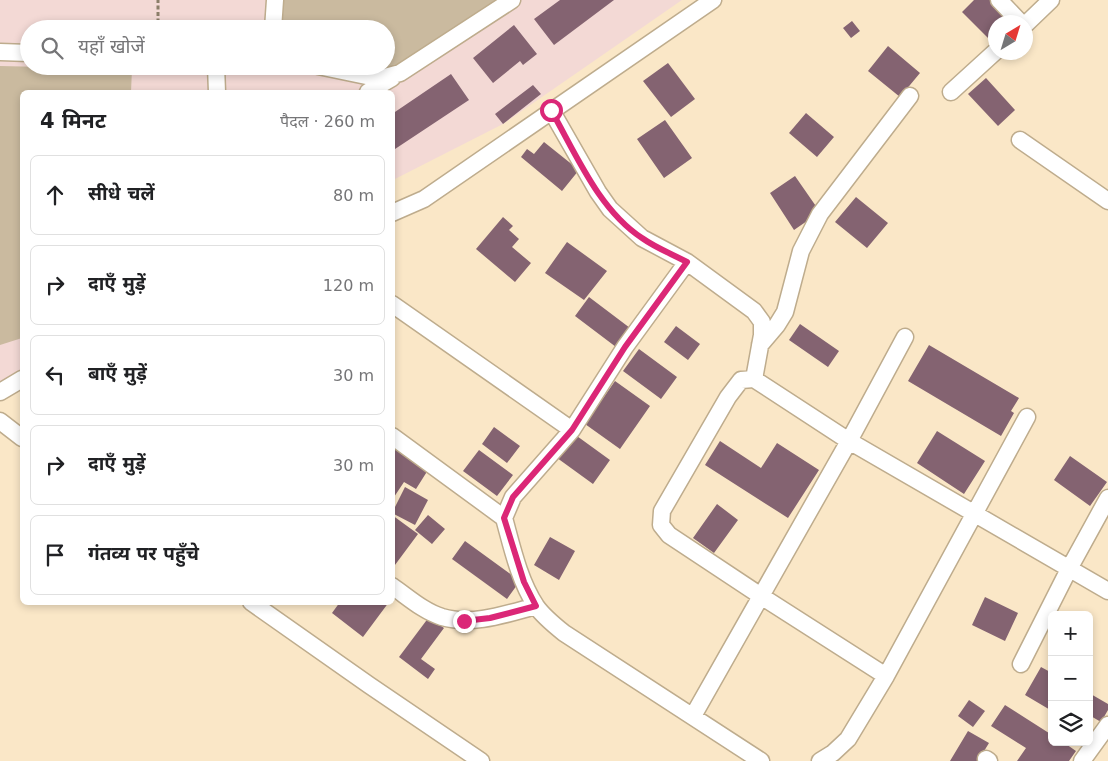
<!DOCTYPE html>
<html lang="hi">
<head>
<meta charset="utf-8">
<style>
	:root { --surface:#fff; --page:#f2f2f2; --text:#202124; --muted:#757577; --line:#e0e0e0 }
	body { margin:0; font-family:"DejaVu Sans","Noto Sans Devanagari",sans-serif; background:var(--page); color:var(--text) }
	.controls { position:absolute; right:15px; bottom:15px; display:grid; overflow:hidden; border-radius:8px; box-shadow:0 2px 8px #0003 }
	.controls button { width:45px; height:45px; display:grid; place-items:center; padding:0; border:0; border-bottom:1px solid var(--line); background:var(--surface); color:var(--text); font:25px sans-serif }
	.compass { position:absolute; left:988px; top:15px; width:45px; height:45px; border-radius:50%; background:var(--surface); box-shadow:0 2px 8px #0003; rotate:38deg }
	.stop { position:absolute; width:15px; height:15px; margin:-11px; border:4px solid #db2777; border-radius:50%; background:#fff }
	.stop.end { background:#db2777; border-color:#fff; box-shadow:0 1px 5px #0008 }
	.list { margin:0; padding:0; list-style:none }
	h2 { display:flex; justify-content:space-between; align-items:center; height:65px; margin:0; padding:0 20px; font-size:21px }
	h2 small { font-size:16px; font-weight:400; color:var(--muted) }
	.list li { display:grid; grid-template-columns:32px 1fr auto; gap:15px; align-items:center; box-sizing:border-box; height:80px; margin:0 10px 10px; padding:0 10px; border:1px solid var(--line); border-radius:8px }
	.list b { display:block; font-size:19px; white-space:nowrap }
	.list em { font-size:16px; font-style:normal; color:var(--muted) }
	.icon { flex:none; width:28px; height:28px; fill:none; stroke:currentColor; stroke-width:2; stroke-linecap:round; stroke-linejoin:round }
	.map { position:relative; flex:none; width:1108px; height:761px; overflow:hidden }
	.search { position:absolute; background:var(--surface); box-shadow:0 2px 8px #0003; left:20px; top:20px; width:375px; height:55px; display:flex; align-items:center; gap:12px; box-sizing:border-box; padding:0 18px; border-radius:28px; color:var(--muted); font-size:19px }
	.panel { position:absolute; background:var(--surface); box-shadow:0 2px 8px #0003; left:20px; top:90px; width:375px; height:515px; border-radius:8px }
	.map>svg:first-child { display:block }
	.education { fill:#f3d9d5; fill-rule:evenodd }
	.green { fill:#caba9f }
	.building { fill:#846371 }
	.lines { fill:none; stroke-linecap:round; stroke-linejoin:round }
	.minor-casing { stroke:#beac8d; stroke-width:19 }
	.path { stroke:#8b7e69; stroke-width:3; stroke-dasharray:4 2.5; stroke-linecap:butt }
	.minor { stroke:#fff; stroke-width:16 }
	.route { stroke:#db2777; stroke-width:6 }
</style>
</head>
<body>
<div class="map">
<svg width="1108" height="761" viewBox="0 0 1108 761">
	<rect width="100%" height="100%" fill="#fae7c7"/>
	<!-- education -->
	<path class="education" d="M0,0H682L503,124L393,180L392,92H22V370L0,382ZM29,29H386V66H29Z"/>
	<!-- green -->
	<path class="green" d="M275,0H507L400,72L318,66H386V29H273Z
		M0,66L132,69L131,92H22V338L0,345Z"/>
	<!-- building -->
	<path class="building" d="M560,0H614L554,45L534,19Z
		M974,0H991L1013,22H996V40L993,43L962,12Z
		M852,21L860,31L851,38L843,28Z
		M514,25L537,54L523,65L520,61L493,83L473,58Z
		M888,46L920,73L900,97L868,71Z
		M668,63L695,99L671,117L643,81Z
		M451,74L469,100L392,151V114Z
		M986,78L1015,110L998,126L968,94Z
		M533,85L541,94L503,124L495,114Z
		M806,113L834,137L817,157L789,133Z
		M665,120L692,158L664,178L637,139Z
		M544,142L579,170L562,191L521,157L527,149L534,154Z
		M795,176L820,212L794,230L770,193Z
		M856,197L888,223L867,248L835,222Z
		M503,217L513,226L509,230L519,239L512,247L531,263L515,282L476,249Z
		M567,242L607,271L584,300L545,273Z
		M589,297L630,328L616,347L575,316Z
		M800,324L839,351L828,367L789,340Z
		M676,326L700,344L688,360L664,342Z
		M929,345L1019,398L1011,411L1014,413L1001,436L908,381Z
		M639,349L677,377L661,399L623,371Z
		M615,381L650,406L620,449L585,424Z
		M494,427L520,446L507,463L482,444Z
		M570,431L610,460L593,484L553,455Z
		M937,431L985,461L964,494L917,463Z
		M720,441L761,468L777,443L819,470L788,518L705,465Z
		M392,445L428,470L416,489L404,482L392,500Z
		M479,450L513,475L497,496L463,471Z
		M1070,456L1107,482L1090,506L1054,480Z
		M405,487L428,500L415,525L392,513Z
		M717,504L738,520L714,553L693,538Z
		M392,515L418,534L392,569Z
		M428,515L445,529L432,544L415,530Z
		M550,537L575,551L559,580L534,565Z
		M465,541L520,581L507,599L452,559Z
		M985,597L1018,613L1005,641L972,625Z
		M340,602H389L363,637L332,613Z
		M429,617L444,628L421,659L435,669L428,679L399,657Z
		M1041,667L1052,673V711L1025,695Z
		M1089,693L1108,704V710L1101,722L1089,715Z
		M969,700L985,711L973,727L958,716Z
		M1005,705L1052,735V742H1063L1076,751L1069,761H1017L1026,748L991,726Z
		M968,731L989,743L978,761H950Z"/>
	<g class="lines">
		<defs>
			<path id="minor" d="M999,0L1020,22
				M1026,24L1051,0
				M273,29L275,0
				M0,52L29,53
				M216,66L217,92
				M318,66L371,77H385L400,73L512,0
				M368,92L392,78
				M951,92L996,51
				M551,110L598,192L610,209L642,238L687,262L754,311L762,322V335L754,379
				M1020,140L1108,201
				M392,213L424,199L713,0
				M392,304L572,430
				M760,345L777,325L785,312L801,251L820,214L910,96
				M0,392L22,379
				M0,421L22,438
				M392,436L504,518L513,497L572,430L625,347L687,262
				M504,518C512,547 519,580 536,606C543,616 554,625 564,633L761,761
				M392,586C408,597 423,611 442,617C473,626 506,614 536,606
				M251,602L369,685L481,761
				M1021,664L1069,569L1108,498
				M886,676L761,596L669,535L661,525L662,511L728,397L741,380L754,379L849,441L1108,591
				M693,716L849,441L905,337
				M986,759L989,761
				M820,761L833,753L848,739L886,676L1027,417
				M1082,761L1108,725"/>
		</defs>
		<!-- minor casing -->
		<use href="#minor" class="minor-casing"/>
		<!-- path -->
		<path class="path" d="M158,29V0"/>
		<!-- minor -->
		<use href="#minor" class="minor"/>
	</g>
	<g class="lines">
		<!-- route -->
		<path class="route" d="M464,621L490,618L536,606L524,582L504,518L513,497L572,430L625,347L687,262C672,254 656,248 642,238C599,210 576,154 551,110"/>
	</g>
</svg>
<div class="controls">
<button>+</button>
<button>−</button>
<button><svg class="icon" aria-label="layers" viewBox="0 0 24 24"><path d="M12 4l9 5-9 5-9-5zM3 14l9 5 9-5"/></svg></button>
</div>
<svg class="compass" viewBox="-18 -18 36 36"><path d="M0-13l5 13h-10z" fill="#e53935"/><path d="M0 13l5-13h-10z" fill="#757577"/></svg>
<div class="stop" style="left:551px;top:110px"></div>
<div class="stop end" style="left:464px;top:621px"></div>
<div class="search"><svg class="icon" aria-label="search" viewBox="0 0 24 24"><circle cx="10" cy="10" r="6"/><path d="M15 15l6 6"/></svg>यहाँ खोजें</div>
<section class="panel">
<h2>4 मिनट<small>पैदल · 260 m</small></h2>
<ul class="list">
<li><svg class="icon" aria-label="ahead" viewBox="0 0 24 24"><path d="M12 20V5M6 11l6-6 6 6"/></svg><div><b>सीधे चलें</b></div><em>80 m</em></li>
<li><svg class="icon" aria-label="right" viewBox="0 0 24 24"><path d="M7 20v-9h11M14 6l5 5-5 5"/></svg><div><b>दाएँ मुड़ें</b></div><em>120 m</em></li>
<li><svg class="icon" aria-label="left" viewBox="0 0 24 24"><path d="M17 20v-9H6M10 6l-5 5 5 5"/></svg><div><b>बाएँ मुड़ें</b></div><em>30 m</em></li>
<li><svg class="icon" aria-label="right" viewBox="0 0 24 24"><path d="M7 20v-9h11M14 6l5 5-5 5"/></svg><div><b>दाएँ मुड़ें</b></div><em>30 m</em></li>
<li><svg class="icon" aria-label="arrive" viewBox="0 0 24 24"><path d="M6 21V4h12l-3 4 3 4H6"/></svg><div><b>गंतव्य पर पहुँचे</b></div></li>
</ul>
</section>
</div>
</body>
</html>
